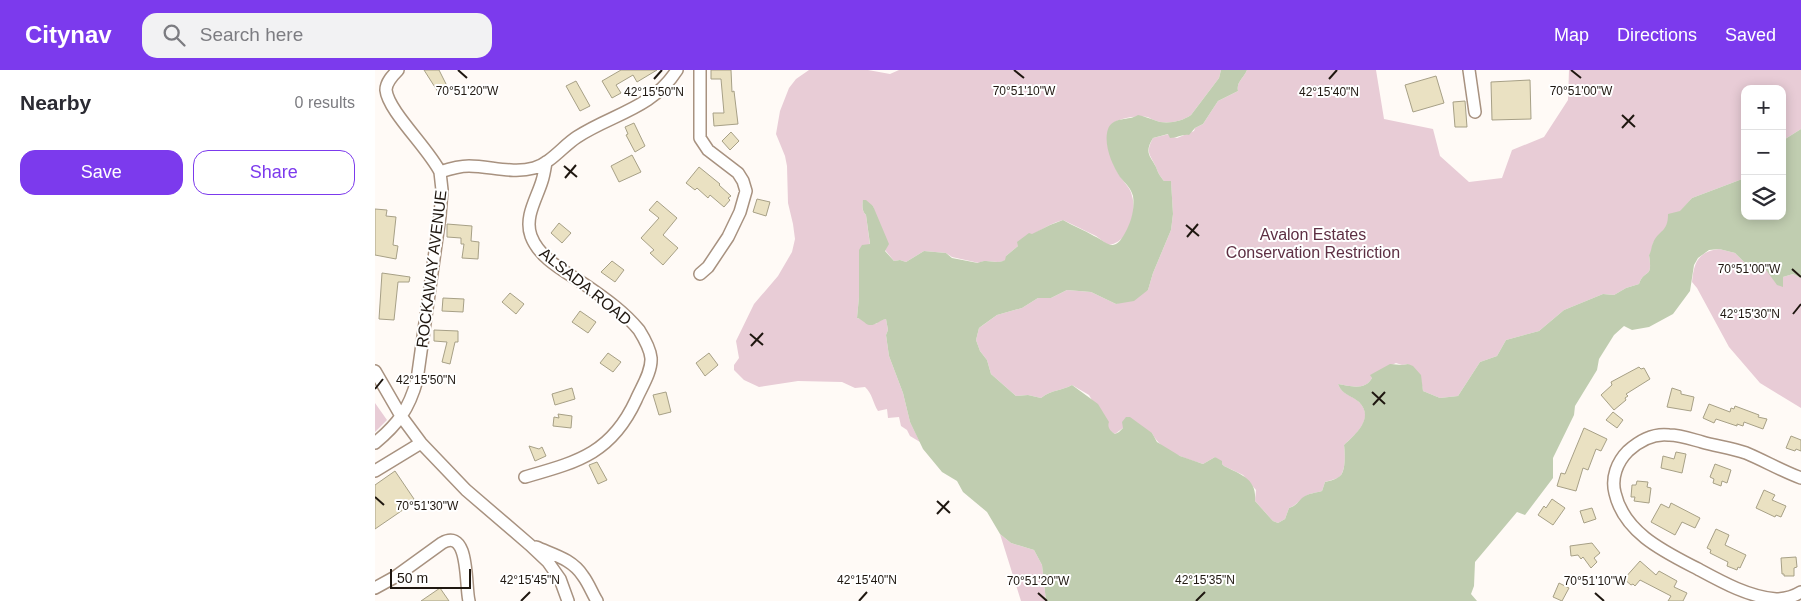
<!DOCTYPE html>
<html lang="en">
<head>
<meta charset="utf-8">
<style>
	:root { --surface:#fff; --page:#f2f2f3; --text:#2b2b33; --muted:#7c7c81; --line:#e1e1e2; --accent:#7c3aed }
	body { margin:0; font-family:Helvetica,sans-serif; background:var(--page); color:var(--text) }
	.controls { position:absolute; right:15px; top:15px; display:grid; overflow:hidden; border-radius:10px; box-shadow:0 2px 12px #0003 }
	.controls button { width:45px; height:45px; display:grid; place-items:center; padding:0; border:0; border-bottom:1px solid var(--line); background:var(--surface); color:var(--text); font:25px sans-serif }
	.scale { position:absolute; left:15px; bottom:12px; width:81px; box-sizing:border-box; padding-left:5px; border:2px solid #1f1710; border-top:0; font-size:14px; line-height:18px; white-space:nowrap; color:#1f1710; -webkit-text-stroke:4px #fff; paint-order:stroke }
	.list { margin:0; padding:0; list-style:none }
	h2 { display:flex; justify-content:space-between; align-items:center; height:65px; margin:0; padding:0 20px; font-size:21px }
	h2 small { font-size:16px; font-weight:400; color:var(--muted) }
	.actions { display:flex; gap:10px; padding:15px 20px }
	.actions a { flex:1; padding:11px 0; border:1px solid var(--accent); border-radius:15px; text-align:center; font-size:18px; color:var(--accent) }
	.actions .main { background:var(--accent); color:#fff }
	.icon { flex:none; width:28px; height:28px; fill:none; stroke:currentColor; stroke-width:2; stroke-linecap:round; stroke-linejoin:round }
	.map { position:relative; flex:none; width:1426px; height:531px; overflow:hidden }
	header { display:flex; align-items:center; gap:30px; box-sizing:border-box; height:70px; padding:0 25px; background:var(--accent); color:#fff }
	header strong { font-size:24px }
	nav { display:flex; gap:28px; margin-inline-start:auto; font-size:18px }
	.search { width:350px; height:45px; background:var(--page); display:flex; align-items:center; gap:12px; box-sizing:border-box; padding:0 18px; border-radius:15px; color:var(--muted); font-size:19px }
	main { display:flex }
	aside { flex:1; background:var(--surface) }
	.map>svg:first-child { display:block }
	.green { fill:#e8ccd6 }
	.water { fill:#c0cdb0 }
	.building { fill:#eae1c2; stroke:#a7a086 }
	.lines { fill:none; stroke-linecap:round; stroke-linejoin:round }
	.minor-casing { stroke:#a89280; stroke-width:14 }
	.minor { stroke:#fff; stroke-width:11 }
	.ticks { fill:none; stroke:#1f1710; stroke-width:2 }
	.labels { text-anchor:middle; stroke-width:4; stroke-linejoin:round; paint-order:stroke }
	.park-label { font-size:16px; fill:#5d2f43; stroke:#fff }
	.street-label { font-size:16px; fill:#1f1710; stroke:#fff }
	.ticks-label { font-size:12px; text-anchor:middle; fill:#1f1710; stroke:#fff; stroke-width:4; stroke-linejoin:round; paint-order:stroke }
</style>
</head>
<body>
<header>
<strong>Citynav</strong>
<div class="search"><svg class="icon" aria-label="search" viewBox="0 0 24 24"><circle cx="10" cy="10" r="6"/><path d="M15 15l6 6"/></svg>Search here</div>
<nav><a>Map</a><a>Directions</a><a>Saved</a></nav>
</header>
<main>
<aside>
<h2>Nearby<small>0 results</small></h2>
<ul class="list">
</ul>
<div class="actions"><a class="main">Save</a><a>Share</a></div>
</aside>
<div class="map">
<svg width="1426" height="531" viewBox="0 0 1426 531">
	<rect width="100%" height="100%" fill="#fffaf6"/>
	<!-- green -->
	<path class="green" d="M434,0H493L515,4L524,0H846L844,8L816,45C806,52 790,55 779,50C777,50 774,47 772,47C763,45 741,48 736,55C732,60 733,64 734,70C735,83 737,95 745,106C749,113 756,118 757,126C761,138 757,152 751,163C747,170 741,174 733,175L721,166L688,150C665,157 649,171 631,186V190C621,195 612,188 604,193L577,187L571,183L549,181L531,192L525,190L519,191L510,180L498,136L488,131C487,136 487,141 491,145L495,175L484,227L482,248L501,254L505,250L511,249L513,260L511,265L514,286L528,323L535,352L545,372L535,366L532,360L526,356L524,347L513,348L512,339L503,341C498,333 497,323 490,317L480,318L467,312L423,311L384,317L369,310L359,300V295L364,288L361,271L379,234L403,206L417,182L420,169L418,154L413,133L412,96L410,86L401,64L405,41L414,18L421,9Z
		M872,0H1001L1009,49L1058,59L1065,86L1094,112L1127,108L1137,80L1169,67L1193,30L1194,0H1426V59L1407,71V19H1370V108L1317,128L1278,173L1277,180L1274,185C1278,210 1270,198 1264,214L1251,218L1239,225L1228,224L1189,240L1164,261L1131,270L1122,286L1105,292L1083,326L1065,328L1048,321L1045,305L1033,294L1027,295L1021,293L996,305L997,308C990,321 975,316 963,314C967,325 977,325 984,332C1000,348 981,364 969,375C970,383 971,397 966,405C964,409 955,410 950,412L947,421C940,423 934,423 928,428C922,433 921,435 914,438L910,449L903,453L898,451L880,431L881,420L868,405L849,396L840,387L828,394C810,388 786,382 777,363L748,358L740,364L735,361L714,325L697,315C686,321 678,319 666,328L653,325L641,326L616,304L612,290L605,281L601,270L604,258L622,245L647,238L663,228H676L692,220L716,222L741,234L773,220L778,203L796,160L798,144L796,112L789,111C785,106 783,103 781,97C775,84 770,83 778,68L794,64L795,66L802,68L819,61L820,58L828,54L843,31L863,21C861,12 869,8 872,0Z
		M1344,179L1360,183L1377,200H1391L1408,207L1418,204L1426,208V338L1385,313L1354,277L1322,218L1317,212C1319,192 1323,182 1344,179Z
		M0,333L12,350L0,362Z
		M625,464L636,473L659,480L667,495L671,531H646Z"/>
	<!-- water -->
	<path class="water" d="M846,0H872C869,8 861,12 863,21L843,31L828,54L820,58L814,65C808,64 802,68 795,68L793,64L778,68C769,83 775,85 781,97C783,103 785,106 789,111H796L798,144L796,160L778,203L773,220L759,231L741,234L716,222L692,220L676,228H663L647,238L622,245L608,255L604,258L601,270L605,281L612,290L616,304L641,326L653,325L666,328C678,319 686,321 697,315L723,334L734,352C732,357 735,361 740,364L744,362L748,358L747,352L751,347H755L777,363L782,372L805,386L828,394L840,387L847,391V394L849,396C867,405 882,409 880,431L898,451L903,453L910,449L914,438C922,435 922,433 927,428C934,423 940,423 947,421L950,412C955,411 962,409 965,406C971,401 970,382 969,375C980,365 1000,348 984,332C976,325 967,325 963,314C975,316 990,321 997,308L995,305L1015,294L1027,295L1033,294L1038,296L1046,305L1048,321L1065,328L1083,326L1105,292L1122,286L1131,270L1164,261L1189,240L1228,224L1239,225L1251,218L1264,214C1270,198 1278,210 1274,185C1277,180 1276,177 1278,173C1284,159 1293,163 1293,144L1305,141L1317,128L1370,108V146H1407V71L1426,59V208L1418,204L1408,207V217L1402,215L1391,200L1388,203L1377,200L1360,183L1344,179L1334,180L1323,188L1319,195L1315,221L1298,244L1274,257L1257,260L1249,256L1239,265L1224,289L1222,300L1200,336L1199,345L1178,388V408L1150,445L1142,442L1100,492L1099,516L1096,524L1102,531H671L667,495L659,480L636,473L625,464L612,442L588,422L582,411L567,402L548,379L535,352L528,323L514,286L511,265L513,260L511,249C505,250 500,256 494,255C490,254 487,249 482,248L484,227V180L487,175L495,174L491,145C487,141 487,136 488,130H491L498,136L514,174L510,181L519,191L525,190L531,192L549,181L571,183L577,188L603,193C612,188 621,195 630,190L631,186L643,176L642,172L654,163L657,164L675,155L688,150C698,156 709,160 719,166C732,172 739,184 750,163C756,152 760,139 758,126C756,118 750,113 745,107C737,95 728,74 733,59C738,46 754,51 763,45C769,46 773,48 779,50C790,55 806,52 816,45L844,8Z"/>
	<!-- building -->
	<path class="building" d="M49,0H64L72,16L63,22Z
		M246,0H282L262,12L258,5L241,15L246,23L237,28L227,11Z
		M336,0H356L357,22L359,21L363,54L339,56L338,43H349L346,9H336Z
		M1061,6L1069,33L1038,42L1030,15Z
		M1155,10L1156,49L1117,50L1116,12Z
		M201,11L215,36L205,41L191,16Z
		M1090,31L1092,57H1080L1078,32Z
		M259,53L270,76L260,82L251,65L253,64L250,57Z
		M356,62L364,71L355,80L347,71Z
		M257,85L266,102L244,112L236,96Z
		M324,97L345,114L344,115L356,126L353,128L355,130L349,137L335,125L333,128L322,118L320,120L311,113Z
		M382,129L395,132L391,146L378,142Z
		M282,131L302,148L288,165L303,178L288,195L275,183L279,180L266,168L284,148L274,140Z
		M0,139L12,140L11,146L21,147L18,175L23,176L21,189L0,185Z
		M184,153L196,163L187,173L176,163Z
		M72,154L97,156L96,171L104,172L103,189L87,188L89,174H86V168L72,167Z
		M237,191L249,200L240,212L226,202Z
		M7,203L35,207L34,212H23L19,250L4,249Z
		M135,223L149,234L141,244L127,232Z
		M68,228L89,229L88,242L67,241Z
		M205,241L221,252L213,263L197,252Z
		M59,260L83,261V272H80L75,294L67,292L72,272L59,271Z
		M233,283L246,292L238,302L225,293Z
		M334,283L343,295L330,306L321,293Z
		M1264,297L1266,299L1269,298L1275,309L1251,324L1253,326L1250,328L1251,330L1239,340L1226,325L1237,315L1236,312Z
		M197,318L200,329L180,335L177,324Z
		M1297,318L1306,321V324L1319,327L1316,341L1292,337Z
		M291,322L296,342L284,345L278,325Z
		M1334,334L1355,342L1356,338L1359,339L1360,336L1384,345L1383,347L1392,349L1388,359L1369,352L1368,356L1362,354V356L1341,349L1339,353L1328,348Z
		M1238,342L1248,350L1242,358L1231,350Z
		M183,344L197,346L196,358L178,356L179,347L184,348Z
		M1209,358L1232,369L1226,381L1221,379L1213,400L1208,398L1201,421L1182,416L1186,403L1190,404Z
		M1416,366L1426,370V381L1421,379L1420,381L1411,378Z
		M154,376L164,379L167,377L171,386L160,391Z
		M1301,382L1311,384L1307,403L1286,398L1288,386L1299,389Z
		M222,392L232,410L223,414L214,395Z
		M1340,394L1356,400L1352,413L1347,411L1346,416L1338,413L1339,409L1335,407Z
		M20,401L39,429L37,431L38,433L0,459V415Z
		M1262,411L1273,412L1272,417L1276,418L1274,433L1259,431L1260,427H1256L1257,415H1261Z
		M1389,420L1400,425L1397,430L1411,436L1406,447L1401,445L1400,447L1381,438Z
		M1177,429L1190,438L1178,455L1163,445L1169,436L1171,438Z
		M1296,433L1325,448L1320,458L1307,452L1300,465L1276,452L1286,434L1294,438Z
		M1217,438L1221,449L1209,453L1205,441Z
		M1341,459L1354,465L1350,475L1371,485L1365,498L1363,497L1362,500L1352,496L1353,492L1335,483L1336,480L1332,478Z
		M1217,473L1225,483L1219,488L1222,492L1216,498L1208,487L1206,489L1203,485L1196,486L1195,476Z
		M1421,487L1422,497L1419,498V506H1409V504H1407L1406,488Z
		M1265,491L1281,505L1284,501L1302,511L1299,517L1312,523L1308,531H1293L1296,526L1265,510L1260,516L1258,514L1256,515L1249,509Z
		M1184,513L1194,518L1187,531L1178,527Z
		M65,518L74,531H46Z"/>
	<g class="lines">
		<defs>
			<path id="minor" d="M23,0C18,5 11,12 11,20C13,41 54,79 65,102
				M1094,0L1100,42
				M325,204L333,197L353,167L365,142L371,121L368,111L363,103L333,80L325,68V0
				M0,301L26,346L46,373L91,420L155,475L173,492L185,509L193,531
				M0,373C23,354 34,339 42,310L65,146L67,120L65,102C74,99 84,96 94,96C115,96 138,104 159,98C176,93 188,76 202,67C237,44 277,39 302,0
				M0,401L46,373
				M150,407C202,392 236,384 261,330C266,318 277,302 276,288C275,278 269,268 264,260C249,242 231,229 212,216C192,202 165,190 156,166C149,147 162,128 167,111C169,105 170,98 171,92
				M1426,408C1407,401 1390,391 1371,383C1356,378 1341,376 1327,372C1316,369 1305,365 1294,365C1278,363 1264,371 1253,381C1242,392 1236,408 1240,423C1249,463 1290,482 1323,499C1347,512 1374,527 1401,529C1410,529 1418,527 1426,522
				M161,477C179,485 197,489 208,506C214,514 217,523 222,531
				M0,518L20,507L67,473C95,457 90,516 94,531"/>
		</defs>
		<!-- minor casing -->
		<use href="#minor" class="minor-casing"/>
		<!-- minor -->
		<use href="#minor" class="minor"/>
	</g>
	<!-- ticks -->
	<path class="ticks" d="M83,0L92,8M639,0L649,8M1196,0L1206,8M279,9L287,0M954,9L962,0M1247,45L1260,57M1247,58L1259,45M189,96L202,107M190,108L201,95M811,155L824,166M812,167L823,154M1417,199L1426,207M1418,244L1426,234M375,264L388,275M376,276L388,263M0,319L8,309M997,322L1010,334M998,335L1010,322M0,427L9,435M562,431L575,443M562,444L574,431M663,523L672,531M1220,523L1229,531M146,531L155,522M484,531L492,522M821,531L830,522"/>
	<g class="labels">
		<!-- park labels -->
		<g class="park-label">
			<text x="938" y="170">Avalon Estates<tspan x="938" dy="18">Conservation Restriction</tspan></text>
		</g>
		<!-- street labels -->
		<g class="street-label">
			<text transform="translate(56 199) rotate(-83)" y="6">ROCKAWAY AVENUE</text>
			<text transform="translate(211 216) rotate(39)" y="6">ALSADA ROAD</text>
		</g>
	</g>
	<g class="ticks-label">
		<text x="92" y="25">70°51'20"W</text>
		<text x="649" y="25">70°51'10"W</text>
		<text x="1206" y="25">70°51'00"W</text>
		<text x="279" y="26">42°15'50"N</text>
		<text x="954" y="26">42°15'40"N</text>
		<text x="1374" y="203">70°51'00"W</text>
		<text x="1375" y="248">42°15'30"N</text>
		<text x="51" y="314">42°15'50"N</text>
		<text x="52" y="440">70°51'30"W</text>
		<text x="155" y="514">42°15'45"N</text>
		<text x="492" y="514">42°15'40"N</text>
		<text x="830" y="514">42°15'35"N</text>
		<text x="663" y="515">70°51'20"W</text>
		<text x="1220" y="515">70°51'10"W</text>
	</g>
</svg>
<div class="controls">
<button>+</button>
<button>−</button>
<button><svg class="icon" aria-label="layers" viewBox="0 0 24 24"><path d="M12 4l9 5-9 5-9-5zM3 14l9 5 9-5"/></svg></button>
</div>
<div class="scale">50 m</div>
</div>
</main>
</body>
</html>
